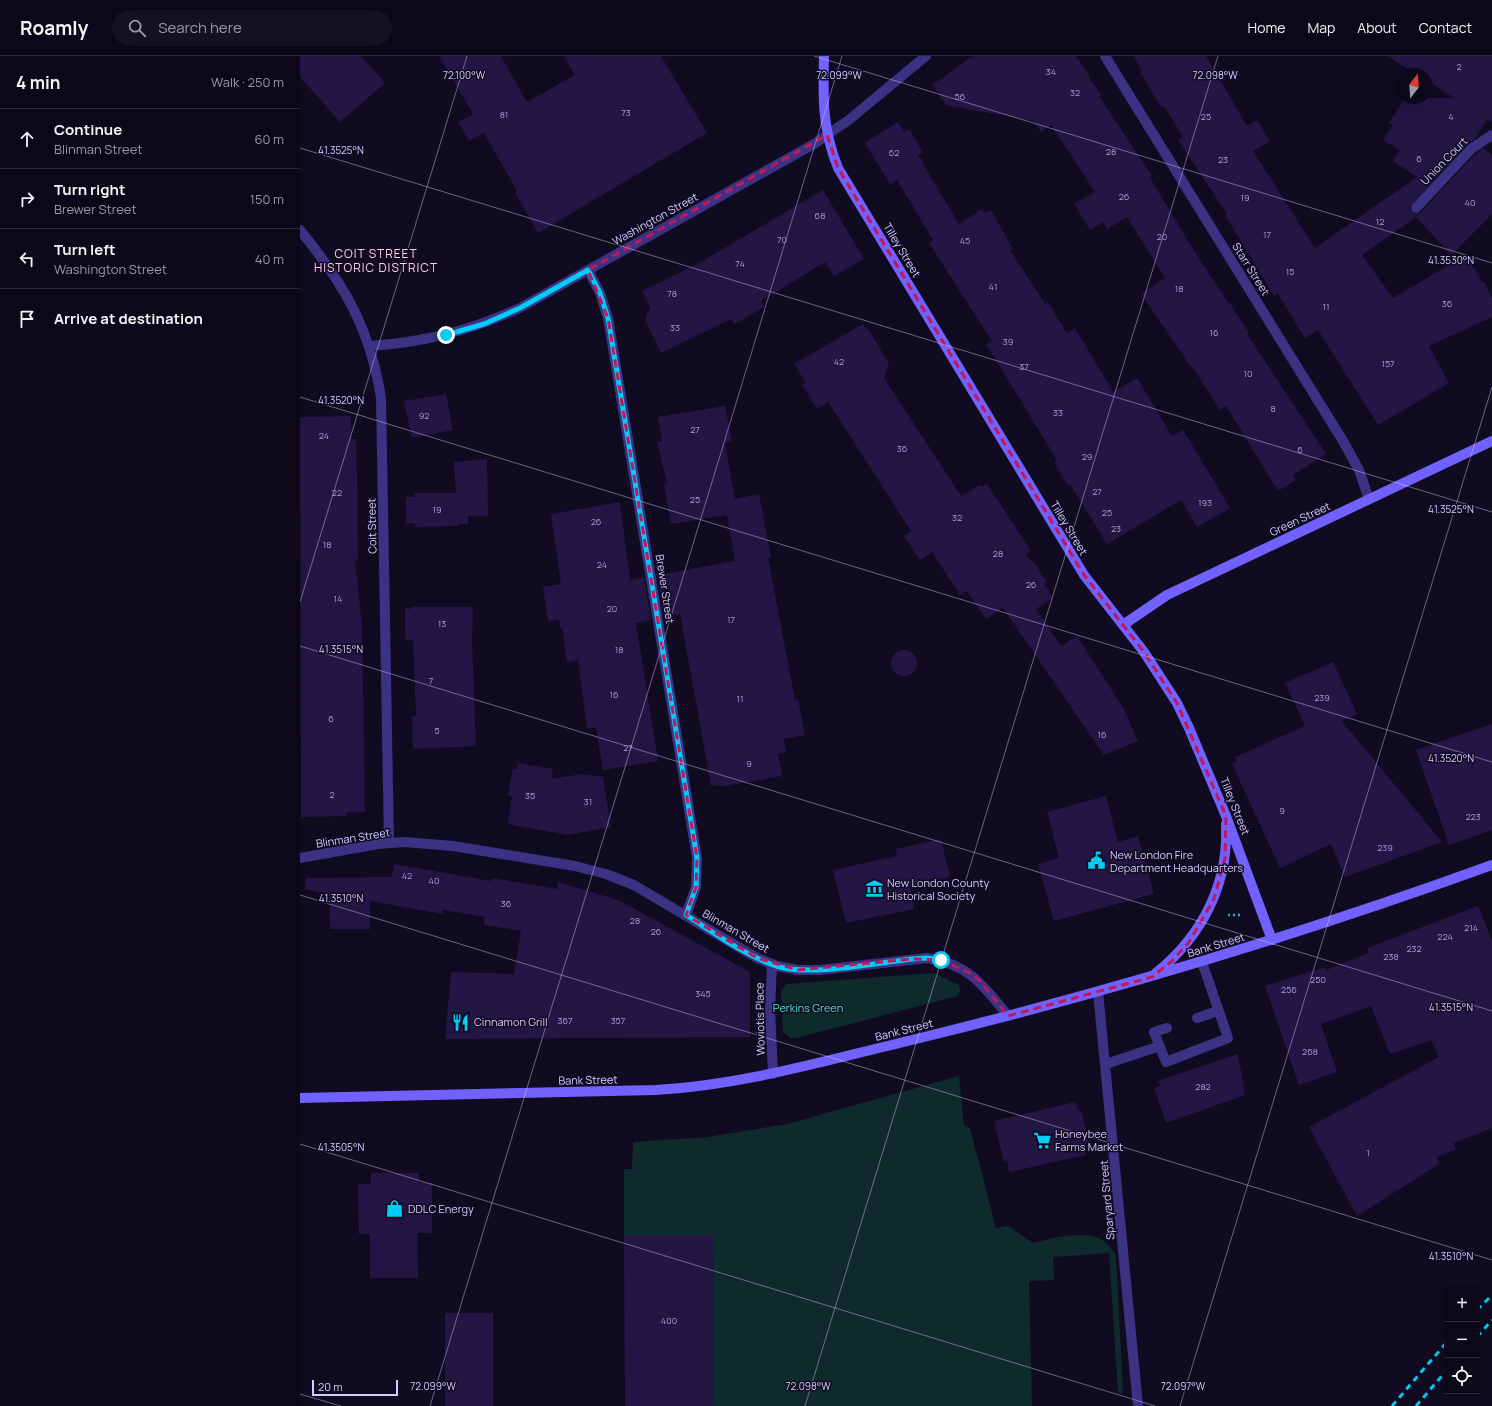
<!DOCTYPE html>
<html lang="en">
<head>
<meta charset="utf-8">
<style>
	:root { --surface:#0d0819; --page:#161122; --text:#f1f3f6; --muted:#9a9aa2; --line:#2d2938 }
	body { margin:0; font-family:Manrope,sans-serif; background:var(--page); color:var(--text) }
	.controls { position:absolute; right:12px; bottom:12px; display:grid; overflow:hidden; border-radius:0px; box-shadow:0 4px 16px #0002 }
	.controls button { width:36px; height:36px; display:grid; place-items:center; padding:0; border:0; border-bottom:1px solid var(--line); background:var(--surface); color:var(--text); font:20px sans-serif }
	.compass { position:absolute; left:1096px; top:12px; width:36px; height:36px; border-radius:50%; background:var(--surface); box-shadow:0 4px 16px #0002; rotate:17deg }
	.scale { position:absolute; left:12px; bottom:10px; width:86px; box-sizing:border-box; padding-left:4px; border:2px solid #d5cbff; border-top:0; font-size:11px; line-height:14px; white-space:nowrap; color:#d5cbff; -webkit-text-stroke:3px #110b21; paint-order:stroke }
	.stop { position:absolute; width:12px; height:12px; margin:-9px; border:3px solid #00ccf6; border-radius:50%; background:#fff }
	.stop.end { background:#00ccf6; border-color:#fff; box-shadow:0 1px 4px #0008 }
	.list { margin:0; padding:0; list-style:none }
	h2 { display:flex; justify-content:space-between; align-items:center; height:52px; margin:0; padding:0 16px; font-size:17px }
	h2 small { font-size:13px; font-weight:400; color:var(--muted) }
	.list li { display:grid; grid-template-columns:26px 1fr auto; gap:12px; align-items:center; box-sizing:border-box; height:60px; padding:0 16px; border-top:1px solid var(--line) }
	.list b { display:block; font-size:15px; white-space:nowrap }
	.list p { margin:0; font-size:13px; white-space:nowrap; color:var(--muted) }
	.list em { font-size:13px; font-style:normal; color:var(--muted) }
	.icon { flex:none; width:22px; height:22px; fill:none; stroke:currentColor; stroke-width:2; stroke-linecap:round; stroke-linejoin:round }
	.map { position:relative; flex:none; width:1192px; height:1350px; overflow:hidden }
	header { display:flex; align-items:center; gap:24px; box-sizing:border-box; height:56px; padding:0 20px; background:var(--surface); border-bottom:1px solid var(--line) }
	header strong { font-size:19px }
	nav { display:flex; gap:22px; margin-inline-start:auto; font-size:14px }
	.search { width:280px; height:36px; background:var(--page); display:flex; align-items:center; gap:10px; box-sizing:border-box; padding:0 14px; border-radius:22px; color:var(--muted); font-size:15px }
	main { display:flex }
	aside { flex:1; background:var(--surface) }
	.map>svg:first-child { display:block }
	.green { fill:#0e2a2c }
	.building { fill:#221644 }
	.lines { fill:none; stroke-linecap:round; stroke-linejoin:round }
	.path { stroke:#24b9bb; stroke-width:2.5; stroke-dasharray:2 3; stroke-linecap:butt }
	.lane { stroke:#3b3284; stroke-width:10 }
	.street { stroke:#3b3284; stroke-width:10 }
	.secondary { stroke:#7162ff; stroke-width:10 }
	.rail { stroke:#00ccf6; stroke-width:3; stroke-dasharray:6 5; stroke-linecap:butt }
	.route { stroke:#00ccf6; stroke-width:5 }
	.marked { fill:none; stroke:#c2185b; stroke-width:3; stroke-dasharray:8 5; stroke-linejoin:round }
	.ticks { fill:none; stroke:#d5cbff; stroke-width:1; stroke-opacity:0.45 }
	.labels { text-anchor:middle; stroke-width:3; stroke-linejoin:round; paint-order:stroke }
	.number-label { font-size:9px; fill:#a89ed0 }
	.street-label { font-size:11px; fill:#d5cbff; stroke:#110b21 }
	.poi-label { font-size:11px; fill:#d5cbff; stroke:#110b21; text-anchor:start }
	.park-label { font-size:11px; fill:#4ee8cd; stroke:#110b21 }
	.neighbourhood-label { font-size:12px; letter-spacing:1px; fill:#ffcde9; stroke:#110b21 }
	.ticks-label { font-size:10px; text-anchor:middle; fill:#d5cbff; stroke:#110b21; stroke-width:3; stroke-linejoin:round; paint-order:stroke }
</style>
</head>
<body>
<header>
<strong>Roamly</strong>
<div class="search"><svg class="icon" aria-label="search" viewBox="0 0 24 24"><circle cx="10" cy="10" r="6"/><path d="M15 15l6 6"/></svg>Search here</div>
<nav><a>Home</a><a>Map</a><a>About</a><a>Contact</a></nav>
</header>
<main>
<aside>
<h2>4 min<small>Walk · 250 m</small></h2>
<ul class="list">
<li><svg class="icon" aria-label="ahead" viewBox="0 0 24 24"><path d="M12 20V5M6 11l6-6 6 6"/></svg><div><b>Continue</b><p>Blinman Street</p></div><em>60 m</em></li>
<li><svg class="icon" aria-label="right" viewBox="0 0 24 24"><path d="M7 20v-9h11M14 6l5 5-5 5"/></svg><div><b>Turn right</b><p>Brewer Street</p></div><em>150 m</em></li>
<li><svg class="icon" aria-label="left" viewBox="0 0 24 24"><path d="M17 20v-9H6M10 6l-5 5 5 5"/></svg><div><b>Turn left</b><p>Washington Street</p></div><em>40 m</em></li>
<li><svg class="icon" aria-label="arrive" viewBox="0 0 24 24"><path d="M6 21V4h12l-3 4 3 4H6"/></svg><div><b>Arrive at destination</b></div></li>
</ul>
</aside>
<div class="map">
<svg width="1192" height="1350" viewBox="0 0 1192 1350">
	<rect width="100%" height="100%" fill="#110b21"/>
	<!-- green -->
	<path class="green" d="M634,917L659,929L660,935L658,940L496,982H490L483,976L481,936L486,928Z
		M659,1020L664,1069L670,1072L696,1172L708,1170L733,1187C752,1182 787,1173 804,1185C809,1189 812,1194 816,1199L823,1334L821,1338L818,1336L809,1197L753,1201L754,1224L729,1225L732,1350H414L413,1179H324V1113H332L333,1086L407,1081L487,1068Z"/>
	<!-- building -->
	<path class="building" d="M0,0H61L85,27L40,66L0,21Z
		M139,0H201L227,46L275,19L264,0H361L407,77L238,177L215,136L217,135L184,77L169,85L158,66L173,58Z
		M673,0H776L790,21L789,22L801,39L799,40L852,120L850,122L898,201L929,248L930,247L949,277L947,278L1026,398L993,419L996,424L978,435L926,350L920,354L892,310L891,311L846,245L842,237L865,222L827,161L807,173L803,166L790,174L774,148L795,136L751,69L741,76L734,65L646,49L632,29Z
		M833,0H906L947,70L957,64L970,85L953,95L1015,192L1117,121L1093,105L1100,94L1083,84L1093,69L1089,67L1105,42H1154L1126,24V18H1116L1087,0H1192V66L1187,63L1175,83L1166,89L1110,151V154L1114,158L1120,157L1175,98L1184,92L1192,100V158L1151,199L1116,161L1062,199L1093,242L1166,199L1182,226L1184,225L1192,242V261L1129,290L1149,327L1078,369L1018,274L1005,282L978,238L974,240L925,159L927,158L878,84L883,81L865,51H861L840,16L842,14Z
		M598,66L604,76L609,73L623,96L618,99L624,108H623L659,168L682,153L684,157L691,154L713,193L710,194L745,248L748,246L767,277L775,272L813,336L837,322L872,380L883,374L930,452L897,471L881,444L807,488L770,428L768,430L754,406L757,404L686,288L692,285L629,187L633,184L597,124L590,128L565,87Z
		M523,134L564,203L534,220L525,206L461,245L464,251L435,268L431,263L361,297L345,264L350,251L342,235L399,207Z
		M563,268L565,272L567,271L589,308L584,322L661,440L680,429L682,431L687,428L731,495L725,499L735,508L747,526L744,528L753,542L736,553L761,590L777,580L824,653L838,685L804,699L703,552L686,563L667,535L660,539L632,496L620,504L604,480L611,475L528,346L517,353L502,328L506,327L494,308Z
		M146,338L153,374L112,382L104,345Z
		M425,350L432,386L425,387L435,443L459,438L471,501L468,502L495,644L498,643L505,679L484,683L486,696L478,698L482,720L421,731V729L411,730L380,558L364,561L357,519L435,505L427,459L371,468L364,429L367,428L357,386L362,385L358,361Z
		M51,360V383H56L57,421L58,505H55L62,570L65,756H46V760L1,761L0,361Z
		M187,403L188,460H168V468H158L159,470L115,471V467L106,468V441H115L114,437H156L154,406Z
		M320,446L330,524L344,521L351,564L336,567L358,705L303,714L296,671L287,673L278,604L267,606L262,572H260L259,564L248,565L243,531L261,528L251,458Z
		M111,551H173L172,585L176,690L113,693L112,660H116L113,585L105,583V552L111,553Z
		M591 607a13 13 0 1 1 26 0a13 13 0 1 1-26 0Z
		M1033,606L1057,658L1042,665L1142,786L1045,821L1031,788L980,812L932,708L937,705L935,701L1005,670L985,627Z
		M1192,668V774L1149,789L1116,694Z
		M218,707L253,713L251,723L282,718L303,721L311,771L267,779L208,768L212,740H208L213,713H217Z
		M806,740L818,786L838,780L854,838L754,865L738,808L759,802L747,756Z
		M641,783L650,821L610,830L614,853L546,867L533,814L597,800L596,793Z
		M94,808L191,825L192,822L257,833L258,826L318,844L450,916V981L145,983L151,916L214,918L221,875L184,869L185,861L143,854V858L70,845V873H30L29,838L5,833L6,822L92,821Z
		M1178,850L1192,884V1072L1154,1087L1156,1093L1137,1101L1139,1108L1057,1160L1009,1071L1139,1001L1131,984L1090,998L1071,950L1021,968L1037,1016L999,1029L965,930L1025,911L1026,914L1069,897L1067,892Z
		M938,998L945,1039L866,1067L854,1032L860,1030L858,1025Z
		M775,1046L777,1053L782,1057L789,1087L784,1088L786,1099L709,1116L707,1105L704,1106L694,1065Z
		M71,1117H119V1127H132V1177H117L118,1222H70V1178H59L58,1128H71Z
		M324,1179H413L414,1350H325Z
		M145,1257H193V1350H145Z"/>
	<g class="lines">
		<!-- path -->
		<path class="path" d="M928,859H942"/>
		<!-- lane -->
		<path class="lane" d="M897,962L918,955
			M867,972L854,976L866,1006L928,982L902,906
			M806,1008L860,990"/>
		<!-- street -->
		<path class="street" d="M805,0L1043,385L1059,414L1069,443
			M1116,152L1171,93L1192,79
			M0,174C44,228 70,272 81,342L89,787
			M288,214L300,237L308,262L397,802L396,831L386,859
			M70,290C126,286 168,275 220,252L514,88L550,63L626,0
			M0,802L78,788L104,786L153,790L275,810L306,818L334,829L457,902L477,910L498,914H520L627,902C669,908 683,929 708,960
			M472,908L470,953L473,1018
			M798,936L838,1350"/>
		<!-- secondary -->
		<path class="secondary" d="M524,0C523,43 522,72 538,112L784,519L844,596L877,647L889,672L926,760L972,884
			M823,569L867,539L1192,385
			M856,917C902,880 929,828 926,768
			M0,1042L356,1034C443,1029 527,1004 612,984C809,936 1002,878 1192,809"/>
		<!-- rail -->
		<path class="rail" d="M1177,1254L1192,1239
			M1177,1281L1192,1264
			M1092,1350L1147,1286
			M1116,1350L1147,1314"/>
	</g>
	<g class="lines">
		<!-- route -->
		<path class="route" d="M146,279L184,268L220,252L288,214L300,237L308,262L397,802L396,831L386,859C414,877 444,899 476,910C511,921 575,907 612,903L627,902L641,904"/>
	</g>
	<!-- marked area -->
	<path class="marked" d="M527,79L538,112L784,519L844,596L877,647L926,760L925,802L914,843L889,886L872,905L852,921L708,960L679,924L668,916L641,904L612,903L498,914L457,902L386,859L396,831L397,802L308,262L288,214Z"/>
	<!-- ticks -->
	<path class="ticks" d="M514,0L1192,207M0,92L1192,456M0,341L1192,706M0,546L167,0M0,590L1192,955M0,839L1192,1204M0,1088L855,1350M0,1338L41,1350M130,1350L542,0M505,1350L918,0M880,1350L1192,331"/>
	<!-- icons -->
	<defs>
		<symbol id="civic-bare" viewBox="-9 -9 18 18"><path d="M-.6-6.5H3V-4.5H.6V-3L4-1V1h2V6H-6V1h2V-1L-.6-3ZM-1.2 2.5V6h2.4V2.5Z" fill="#00ccf6" stroke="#110b21" stroke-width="2.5" paint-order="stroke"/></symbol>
		<symbol id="museum-bare" viewBox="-9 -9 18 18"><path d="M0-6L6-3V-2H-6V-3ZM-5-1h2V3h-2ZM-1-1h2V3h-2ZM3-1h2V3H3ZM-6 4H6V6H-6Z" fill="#00ccf6" stroke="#110b21" stroke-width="2.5" paint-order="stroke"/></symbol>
		<symbol id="restaurant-bare" viewBox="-9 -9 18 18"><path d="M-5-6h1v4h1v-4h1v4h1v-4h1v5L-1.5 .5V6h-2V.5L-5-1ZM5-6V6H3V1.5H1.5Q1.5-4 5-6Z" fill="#00ccf6" stroke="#110b21" stroke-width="2.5" paint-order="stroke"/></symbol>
		<symbol id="supermarket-bare" viewBox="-9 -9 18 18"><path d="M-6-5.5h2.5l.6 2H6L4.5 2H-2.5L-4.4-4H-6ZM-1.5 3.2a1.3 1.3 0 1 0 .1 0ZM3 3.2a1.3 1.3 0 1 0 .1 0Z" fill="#00ccf6" stroke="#110b21" stroke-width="2.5" paint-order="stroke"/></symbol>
		<symbol id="shop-bare" viewBox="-9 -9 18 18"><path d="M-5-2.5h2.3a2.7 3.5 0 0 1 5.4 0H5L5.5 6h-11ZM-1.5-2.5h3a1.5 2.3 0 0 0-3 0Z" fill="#00ccf6" stroke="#110b21" stroke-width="2.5" paint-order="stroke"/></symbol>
	</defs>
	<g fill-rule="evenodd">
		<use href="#civic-bare" x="784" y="792" width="25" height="25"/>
		<use href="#museum-bare" x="562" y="820" width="25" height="25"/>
		<use href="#restaurant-bare" x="148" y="954" width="25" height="25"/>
		<use href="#supermarket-bare" x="730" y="1072" width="25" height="25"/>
		<use href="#shop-bare" x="82" y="1140" width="25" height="25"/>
	</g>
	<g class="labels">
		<!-- number labels -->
		<g class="number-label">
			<text x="1159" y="14">2</text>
			<text x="751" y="19">34</text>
			<text x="775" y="40">32</text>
			<text x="660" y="44">56</text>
			<text x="326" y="60">73</text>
			<text x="204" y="62">81</text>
			<text x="906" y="64">25</text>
			<text x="1151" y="64">4</text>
			<text x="811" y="99">28</text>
			<text x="594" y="100">62</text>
			<text x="1119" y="106">6</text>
			<text x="923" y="107">23</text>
			<text x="824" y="144">26</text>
			<text x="945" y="145">19</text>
			<text x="1170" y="150">40</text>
			<text x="520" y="163">68</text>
			<text x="1080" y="169">12</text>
			<text x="967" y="182">17</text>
			<text x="862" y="184">20</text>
			<text x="482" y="187">70</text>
			<text x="665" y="188">45</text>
			<text x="440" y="211">74</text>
			<text x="990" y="219">15</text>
			<text x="693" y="234">41</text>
			<text x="879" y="236">18</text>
			<text x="372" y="241">78</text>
			<text x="1147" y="251">36</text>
			<text x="1026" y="254">11</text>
			<text x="375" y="275">33</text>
			<text x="914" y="280">16</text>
			<text x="708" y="289">39</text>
			<text x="539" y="309">42</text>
			<text x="1088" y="311">157</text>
			<text x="724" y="314">37</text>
			<text x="948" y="321">10</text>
			<text x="973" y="356">8</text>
			<text x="758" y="360">33</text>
			<text x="124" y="363">92</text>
			<text x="395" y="377">27</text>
			<text x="24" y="383">24</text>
			<text x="602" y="396">36</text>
			<text x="1000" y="397">6</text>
			<text x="787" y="404">29</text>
			<text x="797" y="439">27</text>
			<text x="37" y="440">22</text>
			<text x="395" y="447">25</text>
			<text x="905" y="450">193</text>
			<text x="137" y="457">19</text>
			<text x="807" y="460">25</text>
			<text x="657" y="465">32</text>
			<text x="296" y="469">26</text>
			<text x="816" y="476">23</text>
			<text x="27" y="492">18</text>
			<text x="698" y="501">28</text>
			<text x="302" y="512">24</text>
			<text x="731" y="532">26</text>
			<text x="38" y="546">14</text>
			<text x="312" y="556">20</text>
			<text x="431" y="567">17</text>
			<text x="142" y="571">13</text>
			<text x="319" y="597">18</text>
			<text x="131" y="628">7</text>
			<text x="314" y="642">16</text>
			<text x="1022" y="645">239</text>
			<text x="440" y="646">11</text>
			<text x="31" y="666">6</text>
			<text x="137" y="678">5</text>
			<text x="802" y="682">16</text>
			<text x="328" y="695">27</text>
			<text x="449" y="711">9</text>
			<text x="32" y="742">2</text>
			<text x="230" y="743">35</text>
			<text x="288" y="749">31</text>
			<text x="982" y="758">9</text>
			<text x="1173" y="764">223</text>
			<text x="1085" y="795">239</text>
			<text x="107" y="823">42</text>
			<text x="134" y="828">40</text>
			<text x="206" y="851">36</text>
			<text x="335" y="868">28</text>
			<text x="1171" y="875">214</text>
			<text x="356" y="879">26</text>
			<text x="1145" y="884">224</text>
			<text x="1114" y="896">232</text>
			<text x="1091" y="904">238</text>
			<text x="1018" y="927">250</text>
			<text x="989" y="937">256</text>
			<text x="403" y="941">345</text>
			<text x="265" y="968">367</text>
			<text x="318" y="968">357</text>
			<text x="1010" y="999">268</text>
			<text x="903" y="1034">282</text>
			<text x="1068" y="1100">1</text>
			<text x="369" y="1268">400</text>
		</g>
		<!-- street labels -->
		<g class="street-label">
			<text transform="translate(1144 105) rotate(-46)" y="4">Union Court</text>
			<text transform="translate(355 163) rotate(-29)" y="4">Washington Street</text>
			<text transform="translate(602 194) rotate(59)" y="4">Tilley Street</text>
			<text transform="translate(951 213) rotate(58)" y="4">Starr Street</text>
			<text transform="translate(1000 463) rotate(-25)" y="4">Green Street</text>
			<text transform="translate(72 470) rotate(-91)" y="4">Coit Street</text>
			<text transform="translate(769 472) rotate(59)" y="4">Tilley Street</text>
			<text transform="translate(365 533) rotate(81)" y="4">Brewer Street</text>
			<text transform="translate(935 750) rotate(68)" y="4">Tilley Street</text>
			<text transform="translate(53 782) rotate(-9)" y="4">Blinman Street</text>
			<text transform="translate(436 875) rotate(30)" y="4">Blinman Street</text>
			<text transform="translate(916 889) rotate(-17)" y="4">Bank Street</text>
			<text transform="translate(460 963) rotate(-91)" y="4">Woviotis Place</text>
			<text transform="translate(604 974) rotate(-14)" y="4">Bank Street</text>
			<text transform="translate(288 1024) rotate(-1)" y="4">Bank Street</text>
			<text transform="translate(807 1144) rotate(-95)" y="4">Sparyard Street</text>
		</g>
		<!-- poi labels -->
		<g class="poi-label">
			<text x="810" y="803">New London Fire<tspan x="810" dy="13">Department Headquarters</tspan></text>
			<text x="587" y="831">New London County<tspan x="587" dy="13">Historical Society</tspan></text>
			<text x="174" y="970">Cinnamon Grill</text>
			<text x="755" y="1082">Honeybee<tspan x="755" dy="13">Farms Market</tspan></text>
			<text x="108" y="1157">DDLC Energy</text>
		</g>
		<!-- park labels -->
		<g class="park-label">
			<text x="508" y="956">Perkins Green</text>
		</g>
		<!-- neighbourhood labels -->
		<g class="neighbourhood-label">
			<text x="76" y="202">COIT STREET<tspan x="76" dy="14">HISTORIC DISTRICT</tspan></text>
		</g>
	</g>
	<g class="ticks-label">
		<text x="164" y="23">72.100°W</text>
		<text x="539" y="23">72.099°W</text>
		<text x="915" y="23">72.098°W</text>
		<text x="41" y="98">41.3525°N</text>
		<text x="1151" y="208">41.3530°N</text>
		<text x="41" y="348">41.3520°N</text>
		<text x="1151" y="457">41.3525°N</text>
		<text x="41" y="597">41.3515°N</text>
		<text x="1151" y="706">41.3520°N</text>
		<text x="41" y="846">41.3510°N</text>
		<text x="1151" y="955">41.3515°N</text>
		<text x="41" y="1095">41.3505°N</text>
		<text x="1151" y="1204">41.3510°N</text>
		<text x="133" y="1334">72.099°W</text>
		<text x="508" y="1334">72.098°W</text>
		<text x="883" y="1334">72.097°W</text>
	</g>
</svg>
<div class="controls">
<button>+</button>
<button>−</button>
<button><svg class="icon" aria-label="locate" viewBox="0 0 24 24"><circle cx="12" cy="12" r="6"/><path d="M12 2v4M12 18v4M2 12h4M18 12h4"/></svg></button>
</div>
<svg class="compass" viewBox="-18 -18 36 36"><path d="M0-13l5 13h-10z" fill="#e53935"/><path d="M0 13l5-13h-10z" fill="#9a9aa2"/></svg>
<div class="scale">20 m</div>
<div class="stop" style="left:641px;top:904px"></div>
<div class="stop end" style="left:146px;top:279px"></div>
</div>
</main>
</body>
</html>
